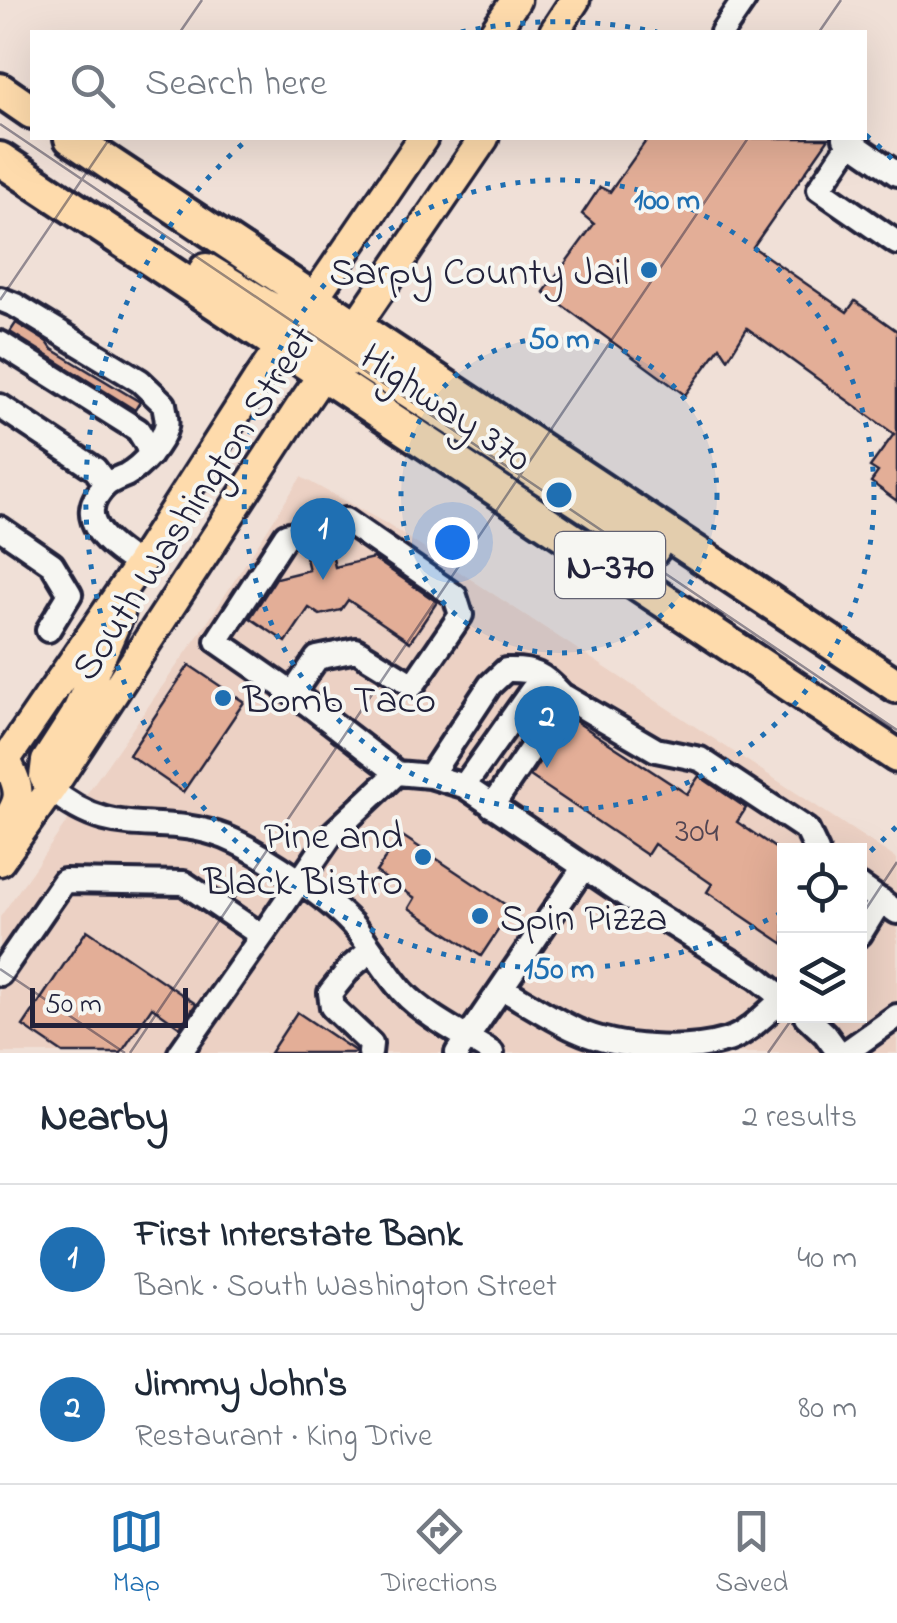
<!DOCTYPE html>
<html lang="en">
<head>
<meta charset="utf-8">
<style>
	:root { --surface:#fff; --page:#f2f2f3; --text:#1f2937; --muted:#747a83; --line:#e0e1e3; --accent:#1f6fb2 }
	body { margin:0; font-family:"Indie Flower",sans-serif; background:var(--page); color:var(--text) }
	.controls { position:absolute; right:30px; bottom:30px; display:grid; overflow:hidden; border-radius:0px; box-shadow:0 10px 40px #0002 }
	.controls button { width:90px; height:90px; display:grid; place-items:center; padding:0; border:0; border-bottom:2px solid var(--line); background:var(--surface); color:var(--text); font:50px sans-serif }
	.scale { position:absolute; left:30px; bottom:25px; width:158px; box-sizing:border-box; padding-left:10px; border:5px solid #22223b; border-top:0; font-size:28px; line-height:35px; white-space:nowrap; color:#22223b; -webkit-text-stroke:8px #f6f6f2; paint-order:stroke }
	.you { position:absolute; left:452px; top:542px; width:35px; height:35px; margin:-25px; border:8px solid #fff; border-radius:50%; background:#1a73e8; box-shadow:0 0 0 15px #1a73e833 }
	.badge { display:grid; place-items:center; width:65px; height:65px; border-radius:50%; background:var(--accent); color:#fff; font-size:32px; font-weight:700 }
	.pin { position:absolute; translate:-50% -82px; filter:drop-shadow(0 2px 5px #0008) }
	.pin::after { content:''; position:absolute; top:52px; width:35px; height:30px; background:inherit; clip-path:polygon(0 0,100% 0,50% 100%) }
	.list { margin:0; padding:0; list-style:none }
	h2 { display:flex; justify-content:space-between; align-items:center; height:130px; margin:0; padding:0 40px; font-size:42px }
	h2 small { font-size:32px; font-weight:400; color:var(--muted) }
	.list li { display:grid; grid-template-columns:65px 1fr auto; gap:30px; align-items:center; box-sizing:border-box; height:150px; padding:0 40px; border-top:2px solid var(--line) }
	.list b { display:block; font-size:38px; white-space:nowrap }
	.list p { margin:0; font-size:32px; white-space:nowrap; color:var(--muted) }
	.list em { font-size:32px; font-style:normal; color:var(--muted) }
	.icon { flex:none; width:55px; height:55px; fill:none; stroke:currentColor; stroke-width:2; stroke-linecap:round; stroke-linejoin:round }
	.map { position:relative; flex:none; width:897px; height:1053px; overflow:hidden }
	.search { position:absolute; background:var(--surface); box-shadow:0 10px 40px #0002; left:30px; right:30px; top:30px; height:110px; display:flex; align-items:center; gap:25px; box-sizing:border-box; padding:0 35px; border-radius:0px; color:var(--muted); font-size:38px }
	.sheet { height:430px; background:var(--surface) }
	nav { display:flex; justify-content:space-around; align-items:center; box-sizing:border-box; height:140px; border-top:2px solid var(--line); background:var(--surface); font-size:28px; color:var(--muted) }
	nav a { display:grid; justify-items:center; gap:5px }
	nav .on { color:var(--accent) }
	.map>svg:first-child { display:block }
	.built { fill:#ecd1c4; fill-rule:evenodd }
	.building { fill:#e3ae97; stroke:#22223b; stroke-width:2.5 }
	.lines { fill:none; stroke-linecap:round; stroke-linejoin:round }
	.minor-casing { stroke:#22223b; stroke-width:30 }
	.major-casing { stroke:#22223b; stroke-width:35 }
	.highway-casing { stroke:#22223b; stroke-width:40 }
	.minor { stroke:#f6f6f2; stroke-width:22 }
	.major { stroke:#fedbac; stroke-width:28 }
	.highway { stroke:#fedbac; stroke-width:32 }
	.ticks { fill:none; stroke:#22223b; stroke-width:2.5; stroke-opacity:0.45 }
	.ring { fill:none; stroke:#1f6fb2; stroke-width:5; stroke-dasharray:5 10 }
	.poi-dot { fill:#1f6fb2; stroke:#f6f6f2; stroke-width:4 }
	.labels { text-anchor:middle; stroke-width:8; stroke-linejoin:round; paint-order:stroke }
	.number-label { font-size:35px; fill:#524552 }
	.shield { fill:#f6f6f2; stroke:#626272; stroke-width:2.5 }
	.shield-label { font-size:38px; font-weight:bold; fill:#22223b }
	.poi-label { font-size:40px; fill:#22223b; stroke:#f6f6f2; text-anchor:end }
	.street-label { font-size:40px; fill:#22223b; stroke:#f6f6f2 }
	.centre { fill:#1f6fb2; stroke:#f6f6f2; stroke-width:5 }
	.ring-label { font-size:30px; text-anchor:middle; font-weight:bold; fill:#1f6fb2; stroke:#f6f6f2; stroke-width:8; stroke-linejoin:round; paint-order:stroke }
</style>
</head>
<body>
<div class="map">
<svg width="897" height="1053" viewBox="0 0 897 1053">
	<rect width="100%" height="100%" fill="#f0e0d7"/>
	<filter id="ink" filterUnits="userSpaceOnUse"><feTurbulence type="fractalNoise" baseFrequency=".01" numOctaves="2"/><feDisplacementMap in="SourceGraphic" scale="20" xChannelSelector="R" yChannelSelector="G"/><feConvolveMatrix kernelMatrix="1 2 1 2 8 2 1 2 1" color-interpolation-filters="sRGB"/></filter>
	<g filter="url(#ink)">
		<!-- built -->
		<path class="built" d="M301,477L385,523L897,859V1053H0V917L209,620ZM784,851H860V1016H784Z"/>
		<!-- building -->
		<path class="building" d="M648,138H829L753,247L847,312L855,301L897,331V501L871,482L878,472L870,467L894,434L747,328L728,359L720,347L685,395L544,292L594,224L582,214L600,187L610,192Z
			M16,323L47,342L52,349L140,402L135,410L10,332Z
			M329,540L335,567L373,558L437,602L410,642L348,600L341,610L320,615L309,608L286,642L250,618L276,578L309,570L303,546Z
			M189,665L244,702L183,792L129,755Z
			M569,717L687,794L699,776L746,808L737,822L784,854V944L707,892L712,884L654,844L647,855L530,776Z
			M401,835L512,909L481,956L409,908L415,898L376,872Z
			M87,930L196,1004L180,1027L152,1007L121,1053H63L23,1026Z
			M297,1012L355,1051V1053H270Z"/>
		<g class="lines">
			<defs>
				<path id="minor" d="M722,32L744,0
					M845,138L897,174
					M851,142L819,189L897,243
					M0,299L15,305L140,381L164,404C165,411 168,421 166,427C161,445 142,466 126,475C119,478 110,481 105,486C70,520 113,548 139,565
					M0,343L138,430L146,443L150,455
					M0,406L95,469L106,484
					M0,528L52,564L70,594L48,630
					M293,693L317,658L356,650L413,685L461,615L455,596L345,520L286,535L217,641L309,705L397,773L430,776L464,786L628,897L758,978L784,999
					M430,776L490,685L506,670C534,669 543,674 562,695L554,715L492,806
					M464,786L532,690L562,695L656,750L700,759L807,830L817,851
					M51,789C114,844 159,811 225,837C261,852 333,900 357,930C373,950 386,973 403,992C425,1016 464,1035 492,1053
					M860,886L897,912
					M860,934L881,900
					M0,974L64,881L184,883L262,936L332,834L397,773
					M502,988C526,1002 550,1018 576,1030C617,1049 685,1053 728,1040C749,1033 767,1012 784,998
					M806,1016L825,1034L839,1053
					M180,1053L262,936
					M370,1053L371,1044L332,1007L330,993L351,967L371,950
					M457,1053L584,867
					M845,1053L897,1016"/>
				<path id="major" d="M494,32L516,0
					M554,32L575,0
					M0,768L139,565L257,381L423,138
					M51,789L44,777L46,761L75,716L120,613
					M0,831C22,799 23,794 6,760
					M0,861L51,789L299,409L484,138"/>
				<path id="highway" d="M0,90L32,112
					M71,138L897,686
					M0,159L897,756
					M206,270L265,306L343,344
					M285,347L328,351L362,360L653,549"/>
			</defs>
			<!-- minor casing -->
			<use href="#minor" class="minor-casing"/>
			<!-- major casing -->
			<use href="#major" class="major-casing"/>
			<!-- highway casing -->
			<use href="#highway" class="highway-casing"/>
			<!-- minor -->
			<use href="#minor" class="minor"/>
			<!-- major -->
			<use href="#major" class="major"/>
			<!-- highway -->
			<use href="#highway" class="highway"/>
		</g>
	</g>
	<!-- ticks -->
	<path class="ticks" d="M180,32L202,0M819,32L841,0M0,124L897,730M0,300L110,138M860,918L897,862M0,969L125,1053M130,1053L748,138M768,1053L794,1016"/>
	<!-- distance rings -->
	<circle cx="559" cy="495" r="158" fill="#1f6fb2" fill-opacity=".12"/>
	<g class="ring">
		<circle cx="559" cy="495" r="158"/>
		<circle cx="559" cy="495" r="315"/>
		<path d="M896 827A473 473 0 0 1 860 860M781 913A473 473 0 0 1 249 138M461 32A473 473 0 0 1 657 32M866 135A473 473 0 0 1 896 163"/>
	</g>
	<!-- markers -->
	<g class="poi-dot">
		<circle cx="649" cy="270" r="10"/>
		<circle cx="223" cy="698" r="10"/>
		<circle cx="423" cy="857" r="10"/>
		<circle cx="480" cy="916" r="10"/>
	</g>
	<g class="labels">
		<!-- number labels -->
		<g class="number-label">
			<text x="697" y="841">304</text>
		</g>
		<!-- shield labels -->
		<rect class="shield" x="555" y="532" width="110" height="66" rx="8"/>
		<g class="shield-label">
			<text x="610" y="578">N-370</text>
		</g>
		<!-- poi labels -->
		<g class="poi-label">
			<text x="629" y="284">Sarpy County Jail</text>
			<text x="243" y="712" text-anchor="start">Bomb Taco</text>
			<text x="403" y="848">Pine and<tspan x="403" dy="46">Black Bistro</tspan></text>
			<text x="500" y="930" text-anchor="start">Spin Pizza</text>
		</g>
		<!-- street labels -->
		<g class="street-label">
			<text transform="translate(447 406) rotate(34)" y="14">Highway 370</text>
			<text transform="translate(192 502) rotate(-57)" y="14">South Washington Street</text>
		</g>
	</g>
	<circle cx="559" cy="495" r="15" class="centre"/>
	<g class="ring-label">
		<text x="667" y="209">100 m</text>
		<text x="559" y="348">50 m</text>
		<text x="559" y="978">150 m</text>
	</g>
</svg>
<div class="controls">
<button><svg class="icon" aria-label="locate" viewBox="0 0 24 24"><circle cx="12" cy="12" r="6"/><path d="M12 2v4M12 18v4M2 12h4M18 12h4"/></svg></button>
<button><svg class="icon" aria-label="layers" viewBox="0 0 24 24"><path d="M12 4l9 5-9 5-9-5zM3 14l9 5 9-5"/></svg></button>
</div>
<div class="scale">50 m</div>
<div class="you"></div>
<div class="pin badge" style="left:323px;top:580px">1</div>
<div class="pin badge" style="left:547px;top:768px">2</div>
<div class="search"><svg class="icon" aria-label="search" viewBox="0 0 24 24"><circle cx="10" cy="10" r="6"/><path d="M15 15l6 6"/></svg>Search here</div>
</div>
<section class="sheet">
<h2>Nearby<small>2 results</small></h2>
<ul class="list">
<li><span class="badge">1</span><div><b>First Interstate Bank</b><p>Bank · South Washington Street</p></div><em>40 m</em></li>
<li><span class="badge">2</span><div><b>Jimmy John's</b><p>Restaurant · King Drive</p></div><em>80 m</em></li>
</ul>
</section>
<nav>
<a class="on"><svg class="icon" aria-label="map" viewBox="0 0 24 24"><path d="M3 6l6-2 6 2 6-2v14l-6 2-6-2-6 2zM9 4v14M15 6v14"/></svg>Map</a>
<a><svg class="icon" aria-label="directions" viewBox="0 0 24 24"><path d="M12 3l9 9-9 9-9-9zM9 14v-3h6M13 9l2 2-2 2"/></svg>Directions</a>
<a><svg class="icon" aria-label="saved" viewBox="0 0 24 24"><path d="M7 4h10v16l-5-4-5 4z"/></svg>Saved</a>
</nav>
</body>
</html>
